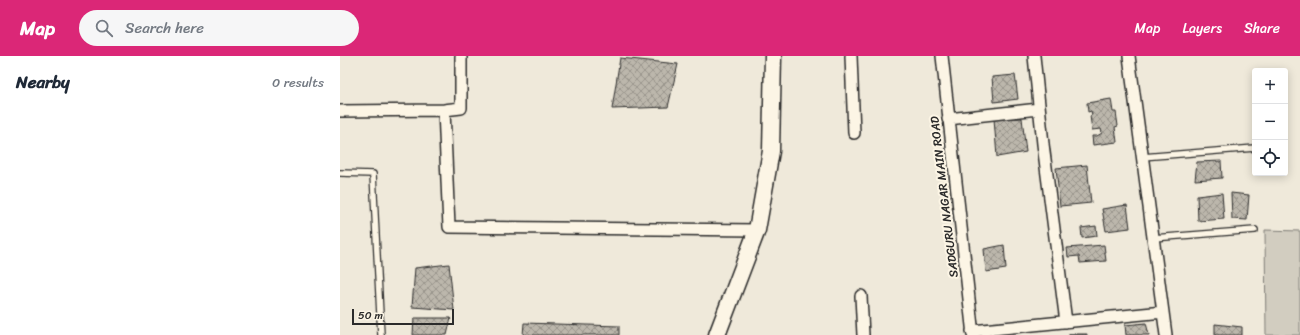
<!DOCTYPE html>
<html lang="en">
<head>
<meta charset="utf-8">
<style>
	:root { --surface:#fff; --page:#f6f6f7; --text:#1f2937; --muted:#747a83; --line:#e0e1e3; --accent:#db2777 }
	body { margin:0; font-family:Sriracha,sans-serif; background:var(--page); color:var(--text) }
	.controls { position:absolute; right:12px; top:12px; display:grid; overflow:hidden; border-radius:4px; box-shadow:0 2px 10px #0003 }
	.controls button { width:36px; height:36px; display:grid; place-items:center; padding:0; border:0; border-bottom:1px solid var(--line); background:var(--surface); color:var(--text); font:20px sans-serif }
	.scale { position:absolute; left:12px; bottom:10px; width:102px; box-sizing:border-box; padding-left:4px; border:2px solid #2b2b2b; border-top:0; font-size:11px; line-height:14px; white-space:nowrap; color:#2b2b2b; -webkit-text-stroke:3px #fcf5e5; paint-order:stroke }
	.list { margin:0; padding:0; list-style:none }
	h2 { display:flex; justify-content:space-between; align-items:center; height:52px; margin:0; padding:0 16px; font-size:17px }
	h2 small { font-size:13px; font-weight:400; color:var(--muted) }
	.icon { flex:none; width:22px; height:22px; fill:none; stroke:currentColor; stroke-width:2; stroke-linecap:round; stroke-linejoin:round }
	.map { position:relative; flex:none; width:960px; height:279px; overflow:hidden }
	header { display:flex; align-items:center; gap:24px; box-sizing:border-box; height:56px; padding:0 20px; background:var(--accent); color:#fff }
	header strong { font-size:19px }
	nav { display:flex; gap:22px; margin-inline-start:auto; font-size:14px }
	.search { width:280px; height:36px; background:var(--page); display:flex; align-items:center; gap:10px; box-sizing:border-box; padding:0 14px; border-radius:22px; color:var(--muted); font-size:15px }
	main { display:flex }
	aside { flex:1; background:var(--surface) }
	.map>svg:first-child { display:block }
	.green { fill:#d2cdc0; stroke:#7e7c76 }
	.building { fill:url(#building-cross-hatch); stroke:#2b2b2b }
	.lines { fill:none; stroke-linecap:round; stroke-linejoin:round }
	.lane-casing { stroke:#2b2b2b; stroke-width:8 }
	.street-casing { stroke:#2b2b2b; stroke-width:14 }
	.secondary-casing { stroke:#2b2b2b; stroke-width:19 }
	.lane { stroke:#fcf5e5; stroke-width:5.5 }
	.street { stroke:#fcf5e5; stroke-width:11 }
	.secondary { stroke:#fcf5e5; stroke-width:16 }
	.labels { text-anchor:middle; stroke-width:4; stroke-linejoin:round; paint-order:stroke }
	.street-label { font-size:12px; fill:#2b2b2b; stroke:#fcf5e5 }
</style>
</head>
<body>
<header>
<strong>Map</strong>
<div class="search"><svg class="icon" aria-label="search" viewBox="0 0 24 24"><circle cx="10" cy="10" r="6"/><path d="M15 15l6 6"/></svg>Search here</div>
<nav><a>Map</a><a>Layers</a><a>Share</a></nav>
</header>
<main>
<aside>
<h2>Nearby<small>0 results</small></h2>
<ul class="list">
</ul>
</aside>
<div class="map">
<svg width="960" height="279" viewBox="0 0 960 279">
	<defs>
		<pattern id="building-cross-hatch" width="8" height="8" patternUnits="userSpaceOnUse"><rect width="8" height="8" fill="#bcb7ac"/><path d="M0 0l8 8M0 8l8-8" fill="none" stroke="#99958c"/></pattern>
	</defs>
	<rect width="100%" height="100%" fill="#efe9da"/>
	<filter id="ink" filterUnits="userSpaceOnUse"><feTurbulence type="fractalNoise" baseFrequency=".025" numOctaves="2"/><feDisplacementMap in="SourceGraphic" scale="8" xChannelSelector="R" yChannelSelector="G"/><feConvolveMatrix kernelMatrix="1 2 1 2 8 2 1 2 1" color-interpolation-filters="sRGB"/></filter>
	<g filter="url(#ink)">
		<!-- green -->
		<path class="green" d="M925,174L960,175V279H926Z"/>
		<!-- building -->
		<path class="building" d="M280,2L338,8L328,51L272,53Z
			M675,19L678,43L654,46L652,21Z
			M771,43L773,56H776L778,70L775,71L777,86L753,89L752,80H757L762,77L761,73L752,74L750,60L752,59L751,55L748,56L747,47Z
			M682,62L686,96L657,101L654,63Z
			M881,105L882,122L855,124L857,106Z
			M747,109L751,147L720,150L716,112Z
			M882,137L884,163L858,165L857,140Z
			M891,137L909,139L907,164L892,163Z
			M787,149L790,172L766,175L762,153Z
			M756,170L757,180L742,182L741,172Z
			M664,189L666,213L646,216L644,193Z
			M764,189L766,205L740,207L739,200L728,201L727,192Z
			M109,208L114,254L72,251L75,212Z
			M74,262H111L107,279H73Z
			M184,267L279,270V279H183Z
			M806,267L809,279H786L785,269Z
			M875,268L902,271V279H875Z
			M729,278H747V279H729Z"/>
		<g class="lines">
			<defs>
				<path id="lane" d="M802,101L915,92
					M0,117L33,118L41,279
					M813,182L915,174"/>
				<path id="street" d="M511,0L514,77
					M602,0L633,279
					M694,0L703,88L726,266
					M789,0L826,279
					M104,54L109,171L417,174
					M0,55L104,54L121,52V0
					M608,63L699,53
					M521,240L523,279
					M632,275L823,256"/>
				<path id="secondary" d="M377,279L417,174L431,95L433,0"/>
			</defs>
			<!-- lane casing -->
			<use href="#lane" class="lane-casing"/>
			<!-- street casing -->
			<use href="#street" class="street-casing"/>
			<!-- secondary casing -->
			<use href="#secondary" class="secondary-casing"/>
			<!-- lane -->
			<use href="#lane" class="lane"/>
			<!-- street -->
			<use href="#street" class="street"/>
			<!-- secondary -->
			<use href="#secondary" class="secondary"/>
		</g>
	</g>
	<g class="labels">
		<!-- street labels -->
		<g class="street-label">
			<text transform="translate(604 141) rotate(-97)" y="4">SADGURU NAGAR MAIN ROAD</text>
		</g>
	</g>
</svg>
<div class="controls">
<button>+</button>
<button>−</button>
<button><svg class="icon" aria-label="locate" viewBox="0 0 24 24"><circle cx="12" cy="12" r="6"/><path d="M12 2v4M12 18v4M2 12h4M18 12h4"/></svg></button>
</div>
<div class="scale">50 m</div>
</div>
</main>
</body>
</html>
